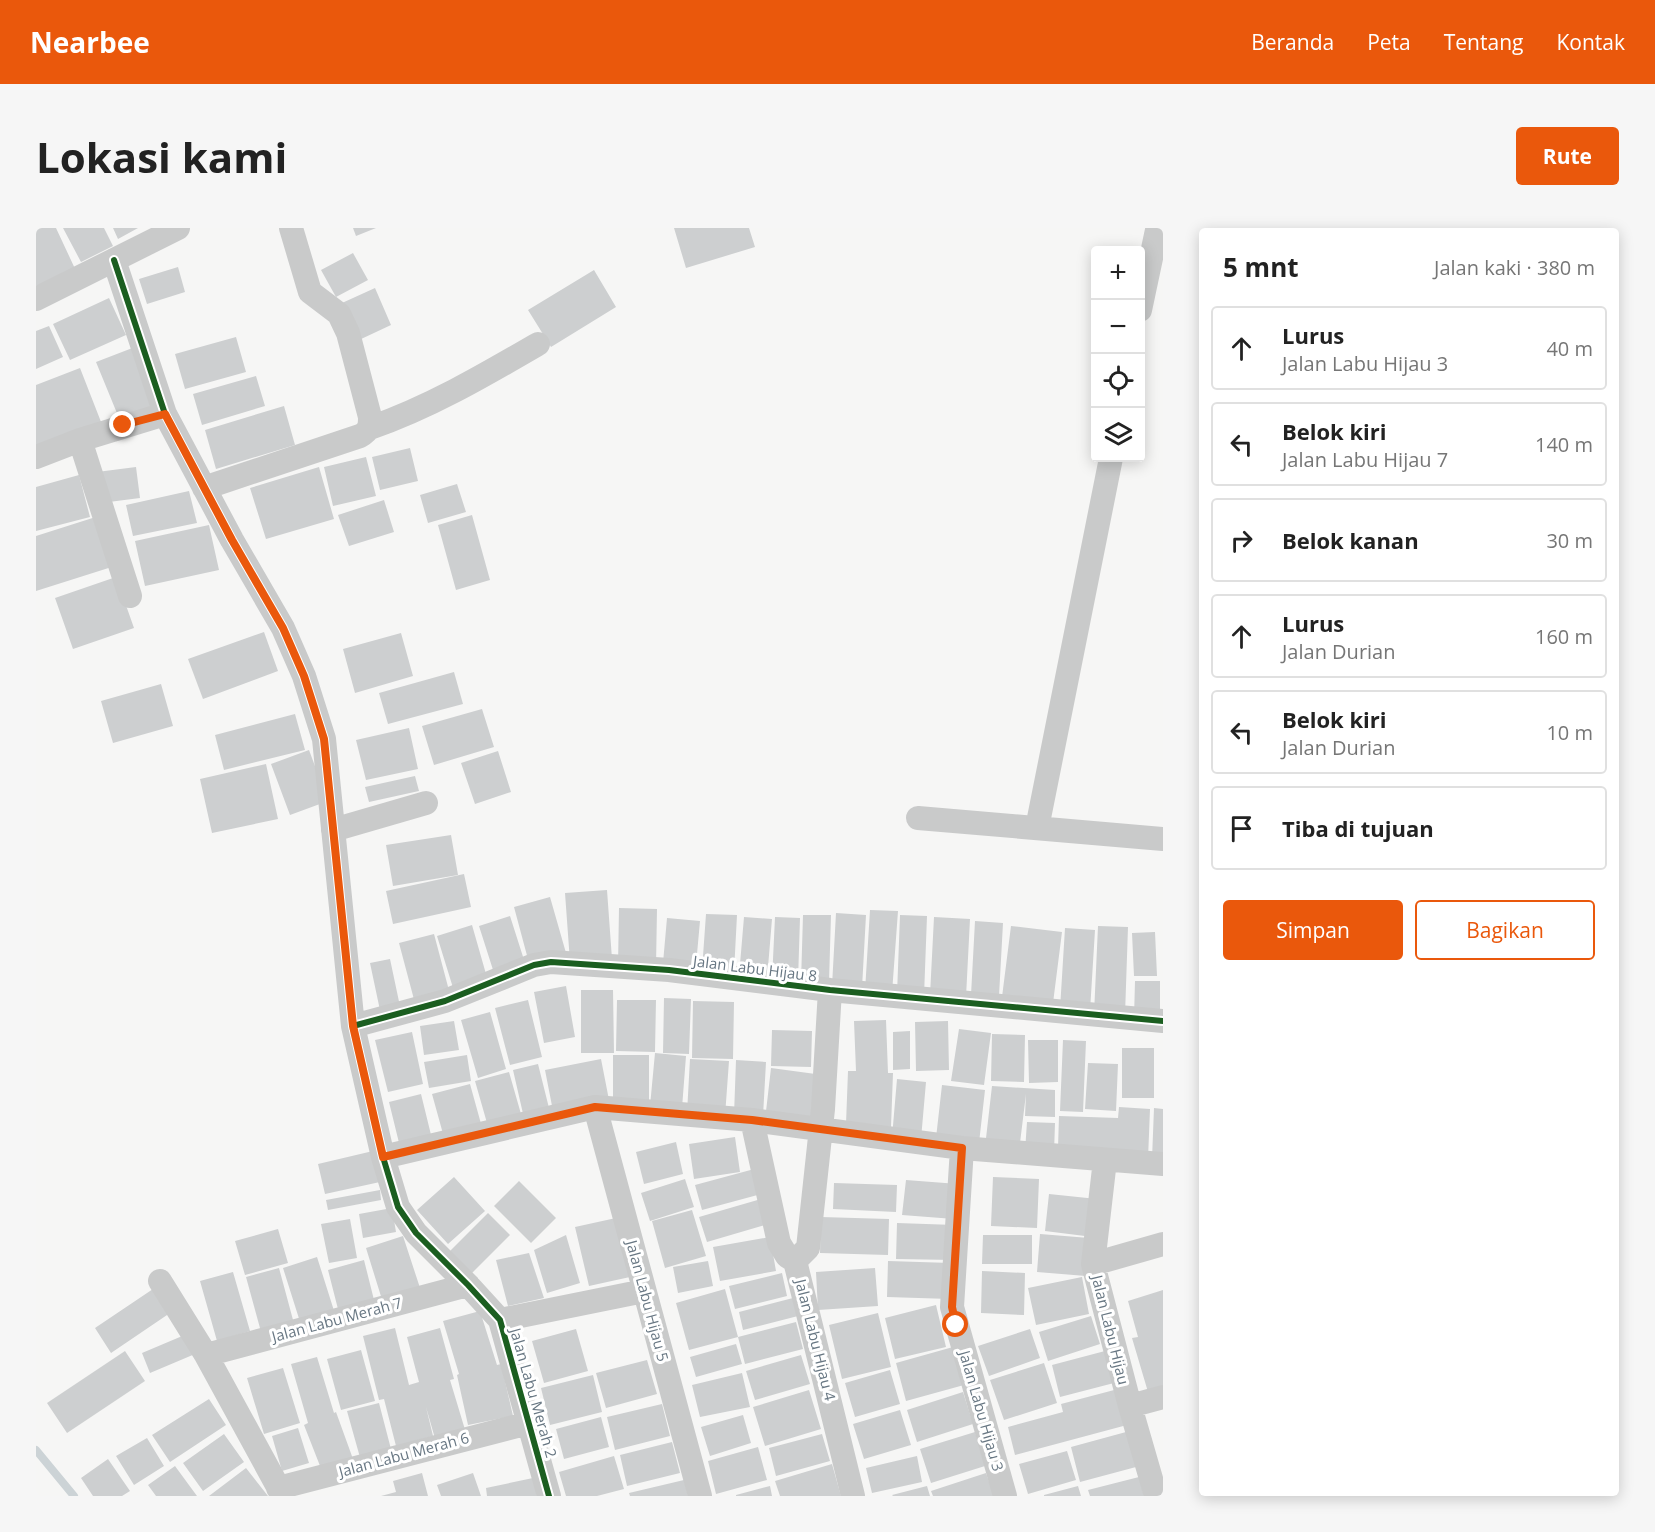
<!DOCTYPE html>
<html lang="id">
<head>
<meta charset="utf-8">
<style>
	:root { --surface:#fff; --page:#f6f6f6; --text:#222; --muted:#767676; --line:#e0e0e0; --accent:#ea580c }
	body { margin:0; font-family:"Open Sans",sans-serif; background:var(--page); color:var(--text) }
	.controls { position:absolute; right:18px; top:18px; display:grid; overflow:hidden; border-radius:6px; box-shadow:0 3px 15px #0003 }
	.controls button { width:54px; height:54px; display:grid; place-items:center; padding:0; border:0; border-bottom:2px solid var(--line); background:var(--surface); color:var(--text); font:30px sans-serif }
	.stop { position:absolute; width:18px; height:18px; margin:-14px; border:4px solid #ea580c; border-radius:50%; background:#fff }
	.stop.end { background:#ea580c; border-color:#fff; box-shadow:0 2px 6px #0008 }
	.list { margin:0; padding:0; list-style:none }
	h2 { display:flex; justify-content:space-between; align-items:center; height:78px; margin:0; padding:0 24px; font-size:26px }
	h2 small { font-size:20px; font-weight:400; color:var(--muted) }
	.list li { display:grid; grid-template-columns:39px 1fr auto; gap:18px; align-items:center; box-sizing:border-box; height:84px; margin:0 12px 12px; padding:0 12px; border:2px solid var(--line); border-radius:6px }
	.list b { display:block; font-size:22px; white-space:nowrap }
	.list p { margin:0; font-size:20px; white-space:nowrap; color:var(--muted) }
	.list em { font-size:20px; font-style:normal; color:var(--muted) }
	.actions { display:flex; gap:12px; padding:18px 24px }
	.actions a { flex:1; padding:14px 0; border:2px solid var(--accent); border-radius:6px; text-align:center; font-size:21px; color:var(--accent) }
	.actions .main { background:var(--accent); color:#fff }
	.icon { flex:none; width:33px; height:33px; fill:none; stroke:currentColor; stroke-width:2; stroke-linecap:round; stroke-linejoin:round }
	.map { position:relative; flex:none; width:1127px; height:1268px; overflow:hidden; border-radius:6px }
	header { display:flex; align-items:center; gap:36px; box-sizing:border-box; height:84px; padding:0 30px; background:var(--accent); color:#fff }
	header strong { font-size:28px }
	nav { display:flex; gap:33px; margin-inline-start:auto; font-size:21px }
	.intro { display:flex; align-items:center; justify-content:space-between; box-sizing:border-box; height:144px; padding:0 36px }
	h1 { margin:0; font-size:42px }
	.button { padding:15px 27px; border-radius:6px; background:var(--accent); color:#fff; font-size:21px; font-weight:700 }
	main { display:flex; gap:36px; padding:0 36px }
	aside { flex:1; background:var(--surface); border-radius:6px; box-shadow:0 3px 15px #0003 }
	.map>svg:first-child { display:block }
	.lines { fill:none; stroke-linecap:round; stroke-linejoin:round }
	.stream { stroke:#ccd3d6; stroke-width:8 }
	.building { fill:#cdcfd0 }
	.street { stroke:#c9caca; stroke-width:24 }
	.cycleway-casing { stroke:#fff; stroke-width:10 }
	.cycleway { stroke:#1b5e20; stroke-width:6 }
	.route { stroke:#ea580c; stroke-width:8 }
	.labels { text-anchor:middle; stroke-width:6; stroke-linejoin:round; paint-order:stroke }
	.street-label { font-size:15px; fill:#687783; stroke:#fff }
</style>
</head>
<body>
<header>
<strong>Nearbee</strong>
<nav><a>Beranda</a><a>Peta</a><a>Tentang</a><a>Kontak</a></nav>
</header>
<div class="intro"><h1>Lokasi kami</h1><a class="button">Rute</a></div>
<main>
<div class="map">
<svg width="1127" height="1268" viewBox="0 0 1127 1268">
	<rect width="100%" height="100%" fill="#f6f6f5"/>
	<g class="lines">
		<!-- stream -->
		<path class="stream" d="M0,1222L38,1268"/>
	</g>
	<!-- building -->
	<path class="building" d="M0,0H20L41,45L3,63L0,57Z
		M27,0H68L77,18L45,34Z
		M77,0H102L82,11Z
		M317,0H340L320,8Z
		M638,0H713L719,19L650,40Z
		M317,25L332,52L300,69L285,42Z
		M142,39L149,64L111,76L103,51Z
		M558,42L580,79L515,119L492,82Z
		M339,60L355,97L323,112L306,75Z
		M73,70L90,107L34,132L17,96Z
		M13,98L27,129L0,141V103Z
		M200,109L210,144L149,161L139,126Z
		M99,119L123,180L85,195L60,134Z
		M44,140L67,199L0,223V157Z
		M220,148L229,178L166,197L157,166Z
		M248,178L259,217L180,241L169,202Z
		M374,220L382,253L344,262L336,229Z
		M330,229L340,268L297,278L288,239Z
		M100,239L104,270L65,275L61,244Z
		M283,239L298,291L230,311L214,260Z
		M43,247L54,289L0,303V259Z
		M421,256L430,284L392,295L384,267Z
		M153,263L161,295L97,308L90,277Z
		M348,272L358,304L313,318L302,287Z
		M66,287L82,337L0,363V308Z
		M436,287L454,352L420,362L402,297Z
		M173,297L183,342L109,358L99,313Z
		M80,349L98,400L37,421L19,370Z
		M228,404L242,443L167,471L152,431Z
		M365,405L377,448L319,465L307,421Z
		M418,444L427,476L352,496L343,465Z
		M125,456L137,498L77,515L65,473Z
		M446,481L458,519L398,537L386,498Z
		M259,486L269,522L188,542L179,507Z
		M373,500L382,541L330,552L320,512Z
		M273,522L292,573L254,587L235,536Z
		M462,523L475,564L439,576L425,535Z
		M230,536L242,591L176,605L164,551Z
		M379,548L383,563L333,574L329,559Z
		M415,607L422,647L357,658L350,617Z
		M428,646L435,679L357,696L350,663Z
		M571,662L576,731L534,734L529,665Z
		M514,669L530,725L493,735L478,679Z
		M583,680L621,681L620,738H582Z
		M834,682L862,683L856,765L829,763Z
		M800,685L830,687L826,760L796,758Z
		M670,686L701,687L698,744L666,742Z
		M767,687H795L793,754H765Z
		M864,687L891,688L888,768L861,766Z
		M474,688L489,735L458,745L443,698Z
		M708,689L736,691L731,751L703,748Z
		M739,689L764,690L762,753L736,752Z
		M898,689L934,691L930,769L894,767Z
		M631,690L664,693L660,737L627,735Z
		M939,693L967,695L963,768L935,767Z
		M436,697L452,753L418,763L401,708Z
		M975,698L1026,704L1017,775L966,769Z
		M1062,698L1092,699L1089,787L1058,786Z
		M1029,700L1059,702L1054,783L1024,781Z
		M1119,704L1121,748H1098L1096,705Z
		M398,706L415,770L380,779L363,715Z
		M354,731L365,783L345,787L334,735Z
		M1099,753H1124V791L1098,790Z
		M530,758L539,809L508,815L498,764Z
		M545,762H577L578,825H545Z
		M628,770L655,771L653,826L627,825Z
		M492,772L506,829L474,837L459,780Z
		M581,772H620L619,824L580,823Z
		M657,773L698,774L697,831L656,830Z
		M454,784L470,841L442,850L425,792Z
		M850,792L852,845H857L855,899L810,896L812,843H820L818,793Z
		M418,793L423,822L388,827L384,798Z
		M912,793L913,842L880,843L879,794Z
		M923,801L955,805L948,857L915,853Z
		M736,802L776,803L775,839L735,838Z
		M874,803V841L857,842V804Z
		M376,804L387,856L352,864L339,812Z
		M956,806L989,807L988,854L955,853Z
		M992,812H1022V854L993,855Z
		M1027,812L1050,813L1047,884L1024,883Z
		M1086,820H1118V870H1086Z
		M619,825L650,828L646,880L614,878Z
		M431,827L435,853L393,860L388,834Z
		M577,827H613V878H577Z
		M565,831L573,872L517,883L509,842Z
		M654,831L693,833L689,888L651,885Z
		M700,832L730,834L727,888L698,887Z
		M1052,835L1082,836L1080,883L1049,881Z
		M502,836L514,884L488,890L477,842Z
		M735,840L787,847L781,898L729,892Z
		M473,844L487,893L453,902L439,853Z
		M861,851L890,854L885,911L856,909Z
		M434,856L447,903L409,913L396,866Z
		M906,857L949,862L943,915L900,910Z
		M956,858L1019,862V889L989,888L990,866L983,923L949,919Z
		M385,866L397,915L365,923L353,874Z
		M1083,879L1114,881L1112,931L1022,920L1023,888L1082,890Z
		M1118,880L1127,881V931H1116Z
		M991,894L1019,895L1018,925L989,923Z
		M699,909L704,944L658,951L653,916Z
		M640,914L647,946L608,956L600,924Z
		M337,923L344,954L289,966L282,936Z
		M722,940L729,965L666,982L659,957Z
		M418,949L449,983L412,1016L381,982Z
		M957,949L1003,951L1001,1000L955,998Z
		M649,951L658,979L614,993L605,965Z
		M870,952L922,956L918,991L866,987Z
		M483,953L520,990L495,1015L458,978Z
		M798,955L861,957L860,984L797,981Z
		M344,962L345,972L292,982L290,972Z
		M1013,966L1061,971L1057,1009L1009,1003Z
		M725,971L732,996L671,1014L663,989Z
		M356,980L360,1004L327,1010L323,986Z
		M656,982L670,1028L629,1040L616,993Z
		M452,985L474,1007L433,1048L411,1026Z
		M785,989L853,991L852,1027L784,1025Z
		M580,990L594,1049L553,1058L539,999Z
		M314,991L321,1030L293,1035L285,996Z
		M861,995L919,997L918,1032L860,1031Z
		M242,1001L252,1035L209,1047L199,1013Z
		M1004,1006L1053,1010L1050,1048L1001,1044Z
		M530,1007L544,1055L511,1065L498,1022Z
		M947,1007H996V1036H946Z
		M367,1008L386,1066L348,1078L330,1020Z
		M734,1009L740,1043L684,1053L677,1019Z
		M493,1025L508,1070L472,1078L460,1032Z
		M281,1029L300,1089L266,1100L247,1040Z
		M328,1032L339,1076L303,1085L292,1042Z
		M672,1033L677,1058L642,1065L637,1039Z
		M852,1033L915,1035L914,1071L851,1069Z
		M243,1040L260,1103L227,1111L210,1049Z
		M839,1040L842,1078L782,1082L780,1044Z
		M946,1043L989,1045L988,1087L945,1085Z
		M197,1044L214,1103L181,1113L164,1053Z
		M746,1045L751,1068L699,1081L693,1058Z
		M1046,1049L1053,1086L1000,1097L992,1060Z
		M117,1061L134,1085L75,1125L59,1100Z
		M689,1061L702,1109L760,1094L767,1121L709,1136L702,1109L653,1122L640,1075Z
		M1127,1062V1160L1112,1164L1096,1110L1102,1109L1092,1073Z
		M757,1070L762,1088L707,1102L703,1084Z
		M900,1077L910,1119L859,1131L849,1090Z
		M444,1083L461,1137L465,1136L477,1188L432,1197L421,1147L423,1146L407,1093Z
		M842,1085L855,1139L806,1151L793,1097Z
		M1055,1088L1064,1116L1012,1133L1003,1104Z
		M359,1100L373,1157L383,1154L371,1109L404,1100L418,1151L414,1152L430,1205L400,1214L390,1179L397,1208L360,1218L348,1171L343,1172L327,1108Z
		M540,1101L552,1143L508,1155L496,1113Z
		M994,1101L1004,1130L953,1148L942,1118Z
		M151,1106L159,1126L114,1145L106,1125Z
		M700,1116L706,1136L660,1149L654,1129Z
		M917,1119L928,1157L870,1173L860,1135Z
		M325,1122L339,1173L305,1182L291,1131Z
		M89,1123L109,1153L31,1205L11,1175Z
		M1069,1123L1078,1155L1024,1169L1016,1137Z
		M765,1127L774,1156L719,1172L710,1143Z
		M281,1129L298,1185L300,1184L317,1231L286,1243L268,1197L272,1195L255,1136Z
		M611,1132L621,1166L570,1180L560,1145Z
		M1008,1135L1021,1175L968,1192L954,1152Z
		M247,1140L264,1195L228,1206L211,1150Z
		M854,1142L864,1176L819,1189L809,1155Z
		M706,1145L714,1179L664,1189L656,1157Z
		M557,1147L566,1184L514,1197L505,1160Z
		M1082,1161L1091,1197L979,1227L972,1199L1027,1184L1025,1176Z
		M773,1162L785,1201L729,1218L717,1179Z
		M927,1164L937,1196L881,1214L871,1182Z
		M173,1171L190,1197L134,1234L116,1207Z
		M343,1175L356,1225L325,1233L311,1183Z
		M626,1176L634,1208L579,1222L571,1189Z
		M864,1182L875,1217L828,1231L817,1196Z
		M707,1187L715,1215L674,1228L665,1199Z
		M565,1189L573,1219L528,1231L520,1201Z
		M262,1200L273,1235L246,1243L236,1208Z
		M939,1204L949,1238L895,1255L884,1221Z
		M1090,1204L1100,1239L1044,1254L1035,1219Z
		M188,1206L208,1234L167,1263L147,1235Z
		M786,1206L794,1233L740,1248L733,1220Z
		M111,1210L128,1238L98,1257L80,1228Z
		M636,1214L644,1245L591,1258L584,1227Z
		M722,1219L731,1252L680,1266L672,1233Z
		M1031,1223L1040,1252L992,1266L983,1236Z
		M578,1228L588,1261L561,1268H530L523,1244Z
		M881,1228L886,1254L836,1265L830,1240Z
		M72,1231L94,1263L86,1268H57L45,1250Z
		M796,1236L805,1268H744L739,1253Z
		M139,1238L161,1268H120L112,1257Z
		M210,1240L232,1268H173Z
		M386,1245L392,1268H345L360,1264L357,1253Z
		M437,1245L445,1268H405L401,1257Z
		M950,1245L958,1268H897L895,1263Z
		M1103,1249L1108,1268H1054L1052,1262Z
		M497,1250L501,1268H451L450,1260Z
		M648,1252L652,1268H594L593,1265Z
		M734,1258L736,1268H700V1267Z
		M891,1258L894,1268H857L856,1267Z
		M1042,1258L1045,1268H1008V1267Z"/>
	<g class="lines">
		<!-- street -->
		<path class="street" d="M78,32L129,186L196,312L247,400L268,448L288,511L317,798L347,929L362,979L380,1005L432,1057L464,1092L513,1268
			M0,71L142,0
			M1104,82L1121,2L1127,3
			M334,200C394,179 447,148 502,116
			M44,212L94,368
			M0,229L44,212L129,186
			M168,260L324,208C333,203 334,199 334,189L312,105L303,86L274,64L255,0
			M882,590L1127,611
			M1001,600L1075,230
			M297,602L390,575
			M317,798L409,773L498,737L515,734L633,742L794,762L1127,793
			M559,879L664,1268
			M716,892L743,1015L751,1028L759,1033L817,1268
			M926,920L916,1079L969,1268
			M347,929L559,879L716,892L926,920L1127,936
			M1069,932L1057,1036L1094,1178L1120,1268
			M759,1033L772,1020L787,881L794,762
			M1057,1036L1127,1016
			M124,1053L170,1127L247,1268
			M464,1092L608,1063
			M170,1127L432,1057
			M1094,1178L1127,1169
			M242,1260L493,1195"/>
		<defs>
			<path id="cycleway" d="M78,32L129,186L196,312L247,400L268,448L288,511L317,798L347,929L362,979L380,1005L432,1057L464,1092L513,1268
				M317,798L409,773L498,737L515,734L633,742L794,762L1127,793"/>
		</defs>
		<!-- cycleway casing -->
		<use href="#cycleway" class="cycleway-casing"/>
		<!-- cycleway -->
		<use href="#cycleway" class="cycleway"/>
	</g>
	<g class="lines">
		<!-- route -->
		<path class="route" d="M87,197L129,186L196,312L247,400L268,448L288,511L317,798L347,929L559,879L716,892L926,920L916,1079L920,1097"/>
	</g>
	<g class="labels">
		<!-- street labels -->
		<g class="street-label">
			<text transform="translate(719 741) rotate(7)" y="5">Jalan Labu Hijau 8</text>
			<text transform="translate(611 1073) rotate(75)" y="5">Jalan Labu Hijau 5</text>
			<text transform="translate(301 1092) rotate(-15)" y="5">Jalan Labu Merah 7</text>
			<text transform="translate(1074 1102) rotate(76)" y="5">Jalan Labu Hijau</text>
			<text transform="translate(779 1112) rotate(76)" y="5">Jalan Labu Hijau 4</text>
			<text transform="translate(497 1165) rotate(74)" y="5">Jalan Labu Merah 2</text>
			<text transform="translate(945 1183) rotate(74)" y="5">Jalan Labu Hijau 3</text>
			<text transform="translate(368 1227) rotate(-15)" y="5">Jalan Labu Merah 6</text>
		</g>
	</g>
</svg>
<div class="controls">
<button>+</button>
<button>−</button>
<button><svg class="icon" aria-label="locate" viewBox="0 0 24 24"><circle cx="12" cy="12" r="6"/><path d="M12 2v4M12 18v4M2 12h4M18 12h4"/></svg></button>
<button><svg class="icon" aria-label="layers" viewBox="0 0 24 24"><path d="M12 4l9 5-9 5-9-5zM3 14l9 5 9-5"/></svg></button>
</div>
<div class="stop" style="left:920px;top:1097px"></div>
<div class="stop end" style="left:87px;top:197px"></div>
</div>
<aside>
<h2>5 mnt<small>Jalan kaki · 380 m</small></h2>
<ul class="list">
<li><svg class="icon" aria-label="ahead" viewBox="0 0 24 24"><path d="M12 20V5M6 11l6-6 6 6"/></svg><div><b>Lurus</b><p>Jalan Labu Hijau 3</p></div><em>40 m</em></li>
<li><svg class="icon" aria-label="left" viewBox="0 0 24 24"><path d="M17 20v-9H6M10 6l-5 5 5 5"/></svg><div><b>Belok kiri</b><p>Jalan Labu Hijau 7</p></div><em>140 m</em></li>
<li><svg class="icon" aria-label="right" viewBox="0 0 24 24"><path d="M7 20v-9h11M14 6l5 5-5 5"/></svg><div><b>Belok kanan</b></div><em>30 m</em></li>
<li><svg class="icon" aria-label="ahead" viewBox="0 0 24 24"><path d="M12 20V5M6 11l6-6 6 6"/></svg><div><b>Lurus</b><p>Jalan Durian</p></div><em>160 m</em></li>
<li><svg class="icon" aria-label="left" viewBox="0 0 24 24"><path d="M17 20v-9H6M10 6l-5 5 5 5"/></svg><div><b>Belok kiri</b><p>Jalan Durian</p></div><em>10 m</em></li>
<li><svg class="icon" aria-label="arrive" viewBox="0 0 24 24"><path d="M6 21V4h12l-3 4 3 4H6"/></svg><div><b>Tiba di tujuan</b></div></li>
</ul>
<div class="actions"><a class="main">Simpan</a><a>Bagikan</a></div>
</aside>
</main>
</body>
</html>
